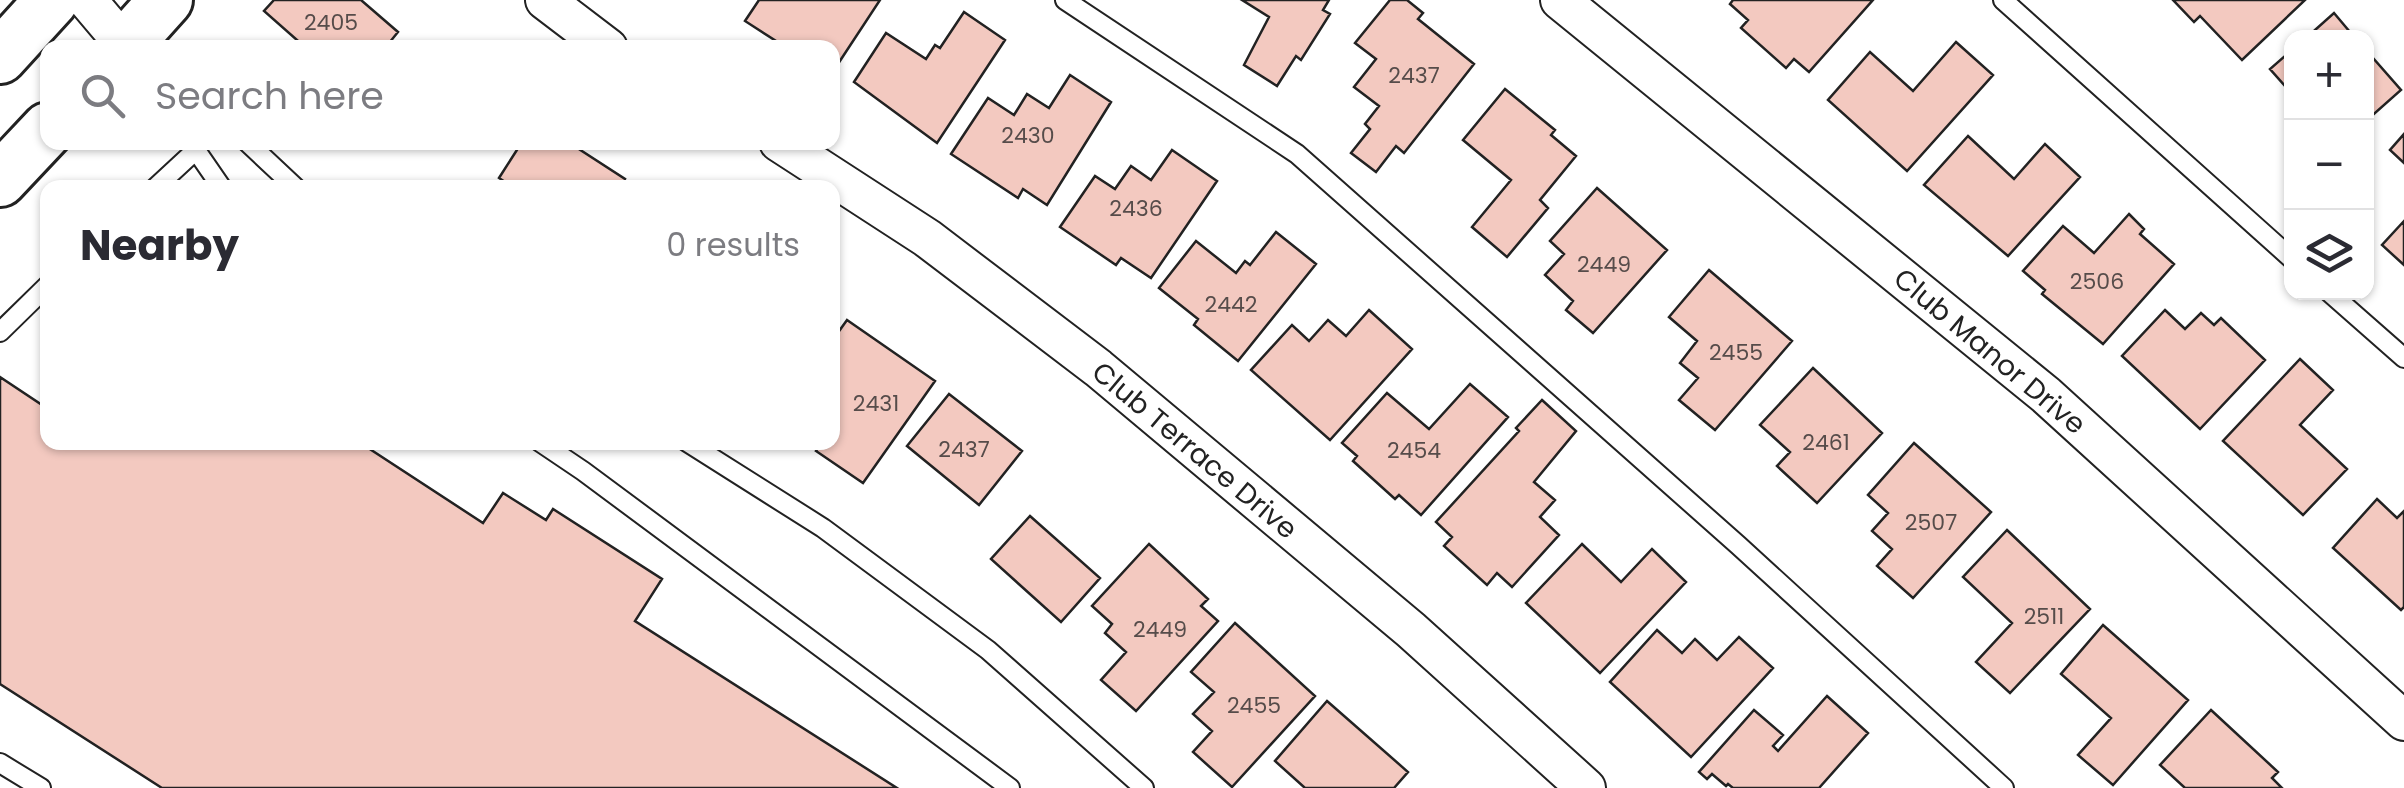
<!DOCTYPE html>
<html lang="en">
<head>
<meta charset="utf-8">
<style>
	:root { --surface:#fff; --page:#f7f7f7; --text:#2b2b33; --muted:#7c7c81; --line:#e1e1e2 }
	body { margin:0; font-family:Poppins,sans-serif; background:var(--page); color:var(--text) }
	.controls { position:absolute; right:30px; top:30px; display:grid; overflow:hidden; border-radius:20px; box-shadow:0 2px 8px #0004 }
	.controls button { width:90px; height:90px; display:grid; place-items:center; padding:0; border:0; border-bottom:2px solid var(--line); background:var(--surface); color:var(--text); font:50px sans-serif }
	.list { margin:0; padding:0; list-style:none }
	h2 { display:flex; justify-content:space-between; align-items:center; height:130px; margin:0; padding:0 40px; font-size:42px }
	h2 small { font-size:32px; font-weight:400; color:var(--muted) }
	.icon { flex:none; width:55px; height:55px; fill:none; stroke:currentColor; stroke-width:2; stroke-linecap:round; stroke-linejoin:round }
	.map { position:relative; flex:none; width:2404px; height:788px; overflow:hidden }
	.search { position:absolute; background:var(--surface); box-shadow:0 2px 8px #0004; left:40px; top:40px; width:800px; height:110px; display:flex; align-items:center; gap:25px; box-sizing:border-box; padding:0 35px; border-radius:20px; color:var(--muted); font-size:38px }
	.panel { position:absolute; background:var(--surface); box-shadow:0 2px 8px #0004; left:40px; top:180px; width:800px; height:270px; border-radius:20px }
	.map>svg:first-child { display:block }
	.building { fill:#f3c9c0; stroke:#222; stroke-width:2.5 }
	.lines { fill:none; stroke-linecap:round; stroke-linejoin:round }
	.service-casing { stroke:#222; stroke-width:22 }
	.minor-casing { stroke:#222; stroke-width:42 }
	.secondary-casing { stroke:#222; stroke-width:58 }
	.service { stroke:#fff; stroke-width:18 }
	.minor { stroke:#fff; stroke-width:38 }
	.secondary { stroke:#fff; stroke-width:52 }
	.labels { text-anchor:middle; stroke-width:8; stroke-linejoin:round; paint-order:stroke }
	.number-label { font-size:22px; fill:#564c4a }
	.street-label { font-size:28px; fill:#222; stroke:#fff }
</style>
</head>
<body>
<div class="map">
<svg width="2404" height="788" viewBox="0 0 2404 788">
	<rect width="100%" height="100%" fill="#fff"/>
	<!-- building -->
	<path class="building" d="M274,0H361L398,32L385,48H306L264,11Z
		M759,0H880L832,73V48H787L745,21Z
		M1242,0H1329L1323,10L1330,14L1301,60L1296,56L1277,86L1244,65L1269,17Z
		M1390,0H1407L1423,13L1418,19L1474,64L1404,153L1396,146L1376,172L1351,153L1370,129L1365,124L1379,106L1354,87L1376,59L1355,43Z
		M1733,0H1873L1809,72L1794,59L1786,68L1741,28L1748,20L1730,4Z
		M2173,0H2305L2242,60L2200,16L2194,22Z
		M964,12L1005,40L937,143L854,82L886,33L926,59L935,45L940,48Z
		M2334,13L2355,38H2306Z
		M1956,42L1993,75L1907,171L1828,100L1870,52L1913,91Z
		M2292,50V94L2270,69Z
		M2366,50L2401,90L2366,121Z
		M1070,75L1111,102L1047,205L1023,189L1018,198L951,154L988,98L1014,115L1027,94L1049,108Z
		M1505,89L1555,130L1551,135L1576,156L1540,200L1548,208L1507,257L1472,227L1511,180L1463,140Z
		M2404,134V163L2390,150Z
		M1968,136L2014,179L2045,144L2080,177L2008,256L1924,185Z
		M522,142H568L625,179L620,188H514L499,178Z
		M1172,150L1217,181L1151,278L1121,258L1116,265L1060,227L1095,176L1115,189L1131,166L1151,180Z
		M1597,188L1667,250L1593,333L1566,310L1573,301L1545,275L1564,254L1550,241Z
		M2129,214L2144,229L2140,234L2174,264L2103,344L2042,294L2045,290L2023,271L2063,226L2094,253Z
		M2404,221V265L2382,245Z
		M1276,232L1316,264L1238,361L1194,325L1198,319L1159,288L1196,241L1236,273L1245,261L1250,265Z
		M1709,270L1792,341L1715,430L1679,400L1698,378L1680,363L1697,341L1669,317Z
		M1369,310L1412,349L1330,440L1251,370L1292,325L1309,341L1328,320L1346,336Z
		M2165,310L2185,329L2201,313L2214,325L2221,318L2265,360L2200,429L2122,356Z
		M847,320L935,381L863,483L816,451L822,442H832V341Z
		M2300,359L2333,390L2300,425L2347,469L2303,515L2223,441Z
		M1813,368L1882,433L1817,503L1777,466L1790,452L1760,425Z
		M0,377L48,409V442H359L483,523L503,493L546,520L553,509L662,579L635,621L897,788H162L0,684Z
		M1470,384L1508,417L1421,515L1399,495L1395,499L1353,461L1357,456L1342,443L1387,393L1429,429Z
		M949,394L1022,451L979,505L907,446Z
		M1542,400L1576,431L1534,482L1555,500L1540,517L1559,535L1512,587L1497,573L1487,585L1444,546L1452,537L1436,522L1519,431L1516,428Z
		M1914,443L1991,512L1913,598L1877,566L1892,549L1872,531L1888,513L1868,495Z
		M2377,499L2397,518L2404,511V607L2401,610L2333,548Z
		M1030,516L1100,578L1061,622L991,559Z
		M2007,530L2090,609L2010,693L1976,662L2012,623L1963,577Z
		M1149,544L1208,599L1201,606L1218,621L1136,711L1101,680L1126,652L1105,633L1112,624L1092,606Z
		M1582,544L1621,582L1652,549L1686,582L1600,673L1526,603Z
		M1235,623L1315,696L1232,787L1193,752L1212,731L1193,714L1214,692L1191,672Z
		M2103,625L2188,700L2113,785L2078,755L2111,718L2061,674Z
		M1657,630L1682,653L1695,639L1717,660L1739,637L1773,668L1691,757L1610,682Z
		M1827,696L1868,733L1819,788H1733L1728,784L1726,786L1712,774L1707,779L1699,772L1754,710L1783,735L1773,746L1778,751Z
		M1327,701L1408,772L1394,788H1305L1275,761Z
		M2211,710L2278,772L2272,778L2282,788H2185L2160,765Z"/>
	<g class="lines">
		<defs>
			<path id="service" d="M1065,0L1297,154L1738,545L2004,788
				M2003,0L2292,259
				M247,142L296,188
				M191,143L222,188
				M155,188L196,150
				M2329,292L2404,358
				M0,332L48,285
				M540,442L583,471L1010,788
				M687,442L823,528L988,650L1144,788
				M0,763L41,788"/>
			<path id="minor" d="M87,0L125,45
				M545,0L608,48
				M1560,0L2046,395L2404,721
				M779,142L927,238L1098,368L1411,630L1586,788"/>
			<path id="secondary" d="M123,48L166,0
				M0,57L52,0
				M0,180L48,129"/>
		</defs>
		<!-- service casing -->
		<use href="#service" class="service-casing"/>
		<!-- minor casing -->
		<use href="#minor" class="minor-casing"/>
		<!-- secondary casing -->
		<use href="#secondary" class="secondary-casing"/>
		<!-- service -->
		<use href="#service" class="service"/>
		<!-- minor -->
		<use href="#minor" class="minor"/>
		<!-- secondary -->
		<use href="#secondary" class="secondary"/>
	</g>
	<g class="labels">
		<!-- number labels -->
		<g class="number-label">
			<text x="331" y="30">2405</text>
			<text x="1414" y="83">2437</text>
			<text x="1028" y="143">2430</text>
			<text x="1136" y="216">2436</text>
			<text x="1604" y="272">2449</text>
			<text x="2097" y="289">2506</text>
			<text x="1231" y="312">2442</text>
			<text x="1736" y="360">2455</text>
			<text x="876" y="411">2431</text>
			<text x="1826" y="450">2461</text>
			<text x="964" y="457">2437</text>
			<text x="1414" y="458">2454</text>
			<text x="1931" y="530">2507</text>
			<text x="2044" y="624">2511</text>
			<text x="1160" y="637">2449</text>
			<text x="1254" y="713">2455</text>
		</g>
		<!-- street labels -->
		<g class="street-label">
			<text transform="translate(1990 351) rotate(40)" y="10">Club Manor Drive</text>
			<text transform="translate(1195 450) rotate(40)" y="10">Club Terrace Drive</text>
		</g>
	</g>
</svg>
<div class="controls">
<button>+</button>
<button>−</button>
<button><svg class="icon" aria-label="layers" viewBox="0 0 24 24"><path d="M12 4l9 5-9 5-9-5zM3 14l9 5 9-5"/></svg></button>
</div>
<div class="search"><svg class="icon" aria-label="search" viewBox="0 0 24 24"><circle cx="10" cy="10" r="6"/><path d="M15 15l6 6"/></svg>Search here</div>
<section class="panel">
<h2>Nearby<small>0 results</small></h2>
<ul class="list">
</ul>
</section>
</div>
</body>
</html>
